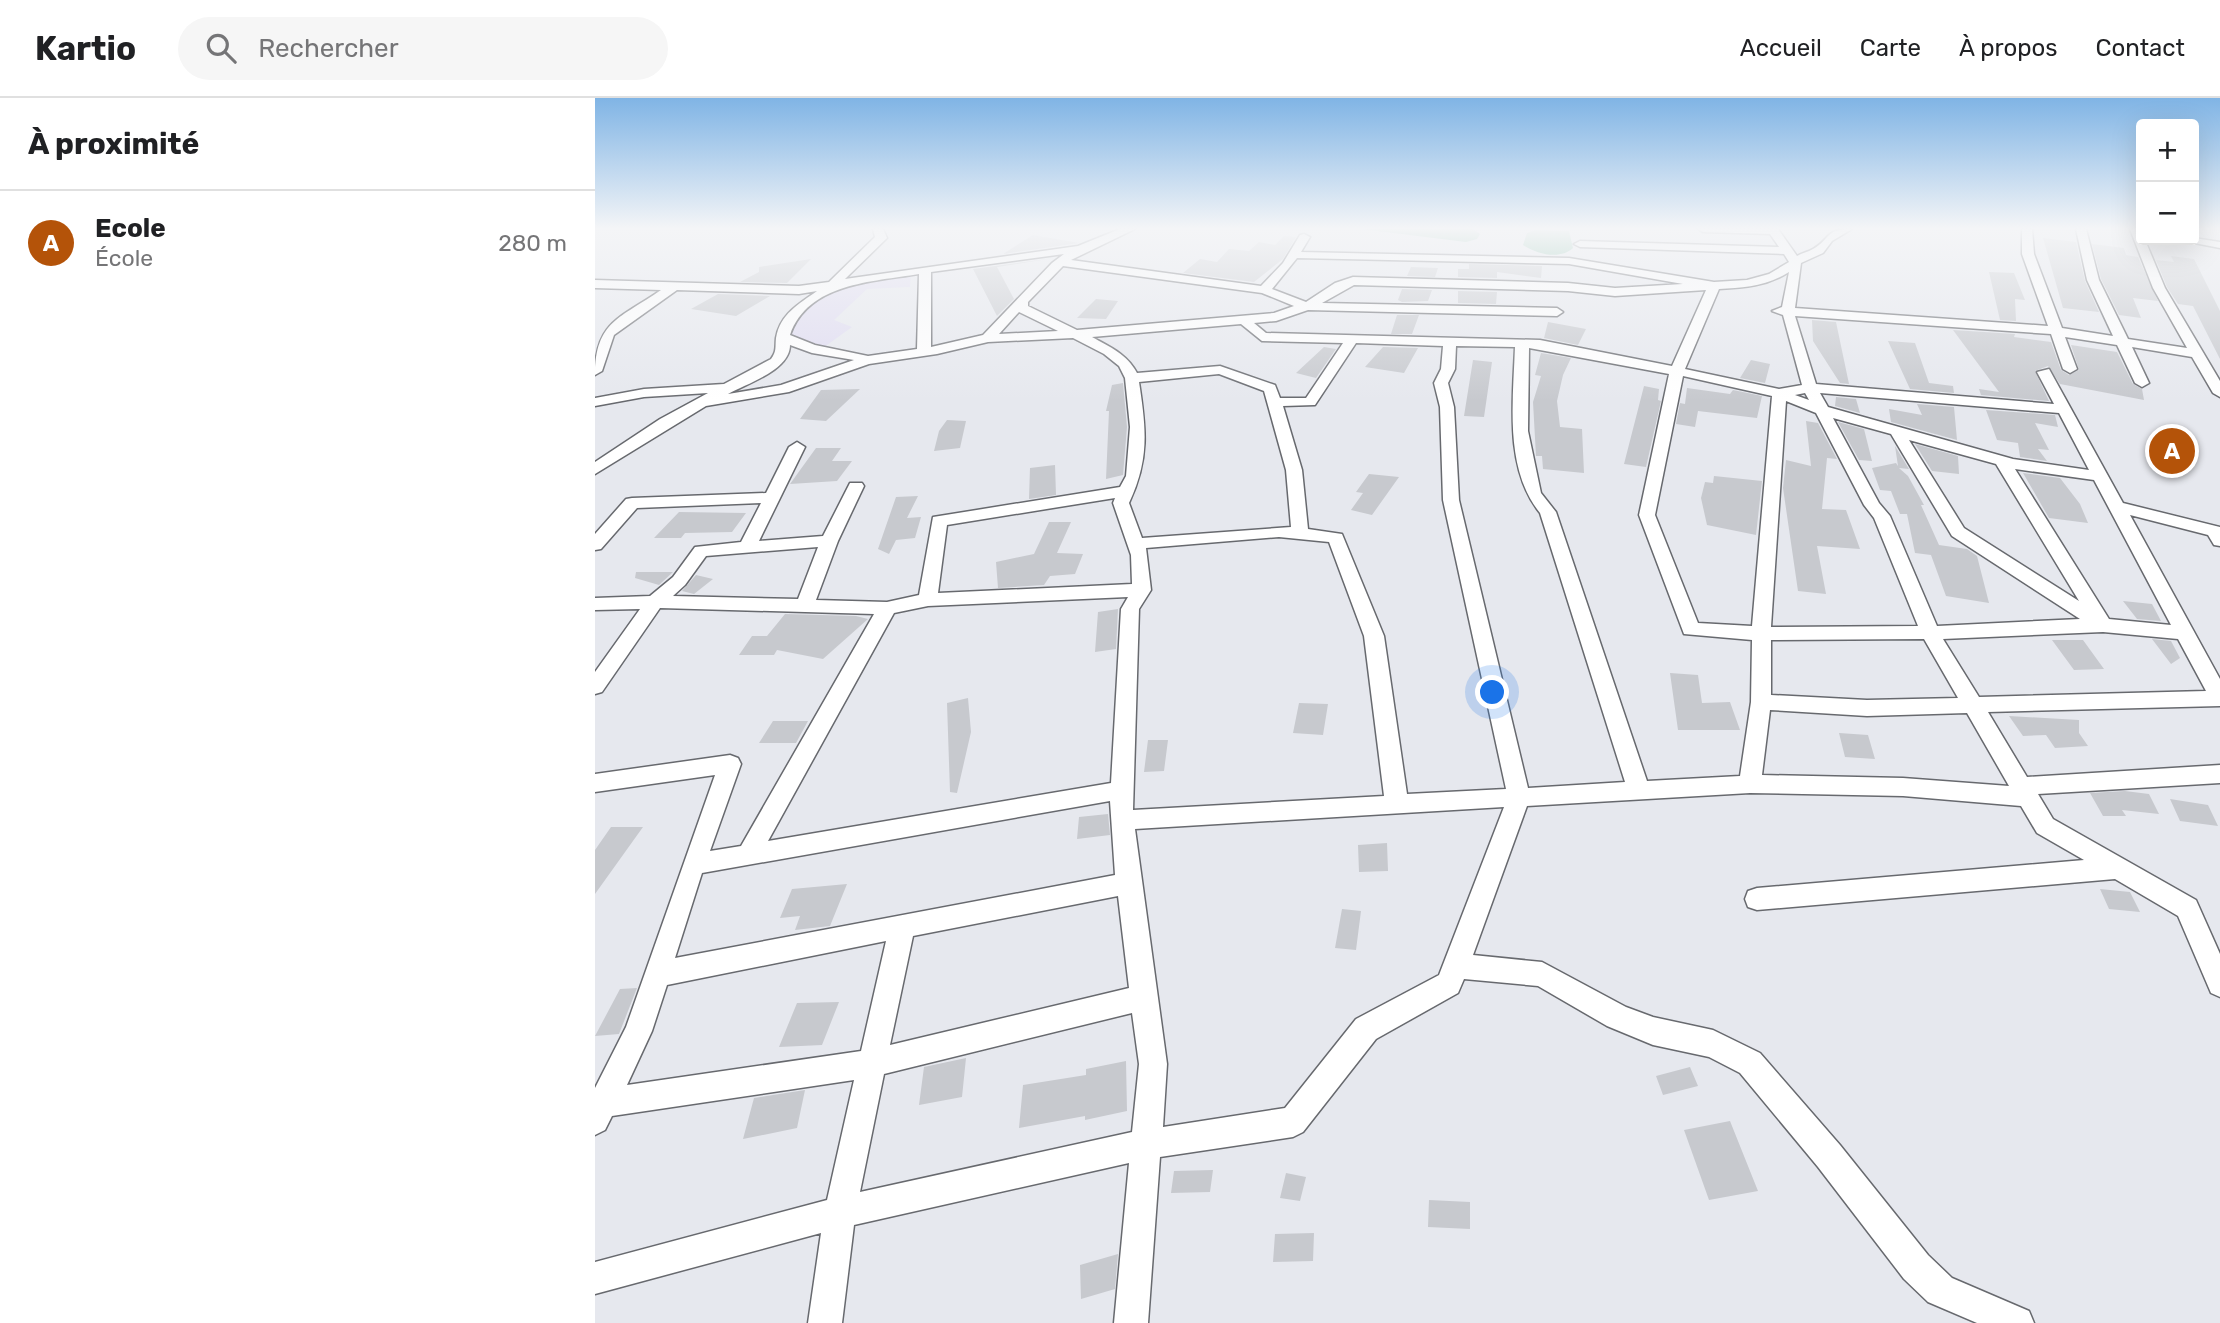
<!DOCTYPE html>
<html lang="fr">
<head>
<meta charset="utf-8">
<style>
	:root { --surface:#fff; --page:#f6f6f6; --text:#202124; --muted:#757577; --line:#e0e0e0; --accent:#b45309 }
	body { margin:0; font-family:Rubik,sans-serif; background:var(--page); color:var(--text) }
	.controls { position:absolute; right:21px; top:21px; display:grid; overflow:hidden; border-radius:7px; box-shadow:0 7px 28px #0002 }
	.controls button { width:63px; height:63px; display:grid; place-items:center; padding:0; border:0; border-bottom:2px solid var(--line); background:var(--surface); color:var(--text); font:35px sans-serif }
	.you { position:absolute; left:898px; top:595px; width:24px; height:24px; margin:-18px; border:5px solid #fff; border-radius:50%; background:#1a73e8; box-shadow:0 0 0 10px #1a73e833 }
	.badge { display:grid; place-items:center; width:46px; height:46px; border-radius:50%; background:var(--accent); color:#fff; font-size:23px; font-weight:700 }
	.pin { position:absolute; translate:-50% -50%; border:4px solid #fff; box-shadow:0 2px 7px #0006 }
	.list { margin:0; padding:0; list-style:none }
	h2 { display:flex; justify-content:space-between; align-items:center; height:91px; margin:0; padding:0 28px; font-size:30px }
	h2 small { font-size:23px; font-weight:400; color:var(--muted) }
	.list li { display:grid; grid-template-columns:46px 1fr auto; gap:21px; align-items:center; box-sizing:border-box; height:105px; padding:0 28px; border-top:2px solid var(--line) }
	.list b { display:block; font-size:26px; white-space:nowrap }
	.list p { margin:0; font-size:23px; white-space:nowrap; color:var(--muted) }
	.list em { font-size:23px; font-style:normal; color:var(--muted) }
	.icon { flex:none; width:38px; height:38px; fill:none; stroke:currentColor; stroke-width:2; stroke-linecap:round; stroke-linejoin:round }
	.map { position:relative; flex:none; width:1625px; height:1225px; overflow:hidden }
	header { display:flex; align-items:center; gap:42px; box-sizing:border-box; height:98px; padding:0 35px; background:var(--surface); border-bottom:2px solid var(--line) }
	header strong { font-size:33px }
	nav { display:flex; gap:38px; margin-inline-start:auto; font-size:24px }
	.search { width:490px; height:63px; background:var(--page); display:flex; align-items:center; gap:18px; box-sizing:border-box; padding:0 24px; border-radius:38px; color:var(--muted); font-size:26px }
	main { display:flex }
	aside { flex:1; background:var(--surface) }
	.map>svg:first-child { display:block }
	.commercial { fill:#dfdbf1 }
	.forest { fill:#79bb9d }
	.building { fill:#c7c9ce }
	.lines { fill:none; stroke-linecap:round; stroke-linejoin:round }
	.minor-casing { stroke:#67696e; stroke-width:3 }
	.minor { fill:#fff; fill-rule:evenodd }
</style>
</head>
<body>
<header>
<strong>Kartio</strong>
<div class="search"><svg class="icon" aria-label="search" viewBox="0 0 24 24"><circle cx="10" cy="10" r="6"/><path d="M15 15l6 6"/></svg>Rechercher</div>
<nav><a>Accueil</a><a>Carte</a><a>À propos</a><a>Contact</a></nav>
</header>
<main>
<aside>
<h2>À proximité<small></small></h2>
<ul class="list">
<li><span class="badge">A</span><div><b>Ecole</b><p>École</p></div><em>280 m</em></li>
</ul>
</aside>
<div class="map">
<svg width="1625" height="1225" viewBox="0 0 1625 1225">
	<rect width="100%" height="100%" fill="#e6e8ee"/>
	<!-- commercial -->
	<path class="commercial" d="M316,173L315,189L272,191L239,222L257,229L225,252L188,239L195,219L237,187Z"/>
	<!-- forest -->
	<path class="forest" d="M766,131H878L885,136L882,141L871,144Z
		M940,132L974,133L978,150C965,162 942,156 928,147L932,135Z"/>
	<!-- building -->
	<path class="building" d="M438,137L484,145L408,156Z
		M689,138L701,139L688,161L659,184L588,175L605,161L622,164L634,151L654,153L664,144L680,147Z
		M1448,140L1481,144L1490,183L1504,214L1468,210Z
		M1497,146L1529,150L1531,157L1543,159L1563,203L1538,200L1546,220L1524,217L1506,181Z
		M1576,158L1599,161L1625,213V261L1598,208L1583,206L1572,189L1561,162L1579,164Z
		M459,160L402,169L419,201L402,218L378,171Z
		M216,161L192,185L145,184L164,174V169Z
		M874,166L947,168L946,180L902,174V180L863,179V171H874Z
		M816,169L843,170L840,179L812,178Z
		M1394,174L1419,175L1430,202L1420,201L1421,223L1405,222Z
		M807,191L837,192L833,203L807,204L803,202Z
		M863,193L902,194L901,206L863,205Z
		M123,196L175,198L141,218L96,211Z
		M501,201L523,203L511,221L482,220Z
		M802,217H824L817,236H796Z
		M1217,222L1241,224L1254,286L1245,285L1218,243Z
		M953,224L991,231L983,247L949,240Z
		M1358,232L1420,236L1419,239L1456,244L1466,272L1474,277L1484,272L1476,247L1522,254L1538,286L1547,291L1549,302L1465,286L1453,268L1440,273L1454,303L1386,297L1384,291L1404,294Z
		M1293,243L1320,245L1334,285L1358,288L1359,295L1315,291Z
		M729,249L741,251L721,280L701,275Z
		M788,249L823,250L809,275L770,269Z
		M946,255L976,260L968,277L962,303L965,329L987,331L989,375L948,371L947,358H941L938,304L946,278L940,277Z
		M878,262L897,264L889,319L869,318Z
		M1156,262L1175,266L1170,285L1145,280Z
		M528,285L532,329L528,377L511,381L514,313H511L517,287Z
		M1049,288L1064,291L1063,302L1066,303L1051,369L1029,366Z
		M1092,290L1135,296L1138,292L1167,298L1162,320L1103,313L1100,329L1081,326L1085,305L1090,306Z
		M265,291L231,323L205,321L226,292Z
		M1241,299L1261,301L1265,315L1240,308Z
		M1322,306L1359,309L1362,342L1296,324L1294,311L1327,317Z
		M1391,312L1460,317L1463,329L1440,325L1454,352L1443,351L1452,363L1425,359L1423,345L1402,342Z
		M352,322L371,323L365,350L339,353L344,333Z
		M1211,323L1223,325L1242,361L1232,360L1227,411L1251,412L1265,451L1222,448L1231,496L1203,493L1188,390L1191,362L1216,368Z
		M1243,324L1269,331L1277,363L1264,362Z
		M1320,346L1363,358L1364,376L1337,373Z
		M1300,348L1314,371L1304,370L1313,378L1329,407H1326L1344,447L1372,451L1382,458L1394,505L1351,498L1336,457L1320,455L1312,416H1305L1296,393L1285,392L1277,370L1301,365L1303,368Z
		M221,350H246L237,363H257L242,383L195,386Z
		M460,367L461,397L434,401L435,370Z
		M1428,375L1465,380L1485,406L1493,425L1454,420Z
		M774,376L804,379L777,417L756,412L768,395L761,394Z
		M1119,378L1167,383L1161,437L1112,427L1106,400L1110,384L1118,385Z
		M323,398L312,420L326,419L320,440L301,442L294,456L283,451L301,399Z
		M84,414L151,415L137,434L90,435L86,440H59Z
		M454,424H476L462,455L488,456L480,476L455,478L449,487L403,490L401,464L439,456Z
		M41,474H78L64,487L40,480Z
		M101,477L118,481L99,496L87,493Z
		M1528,503L1557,506L1566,523L1542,521Z
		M523,511L521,551L500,554L503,514Z
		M190,516L261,518L273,521L228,561L182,552L179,557H144L157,538H172Z
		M1557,541L1576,543L1585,560L1576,566Z
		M1457,542H1488L1509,571L1479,572Z
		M1075,575L1103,577L1107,605L1135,604L1145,632H1083Z
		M373,600L376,634L362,695L355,694L352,605Z
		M704,605L733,606L728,637L698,635Z
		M1414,618L1484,622V635L1493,648L1460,650L1451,637L1428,638Z
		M178,623H213L201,645H164Z
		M1244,635L1273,637L1280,661L1250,659Z
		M553,642H573L569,673L549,674Z
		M1530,693L1554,696L1564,716L1527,712L1531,718H1508L1495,695Z
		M1575,701L1613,707L1623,728L1585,723Z
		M513,716L515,737L482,741L484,719Z
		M16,729H48L0,796V752Z
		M792,745L793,773L764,774L763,747Z
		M252,786L235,828L200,832L205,818L185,820L197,791Z
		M1505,791L1535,794L1545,814L1514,811Z
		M747,811L766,813L761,852L740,850Z
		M42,890L24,936L0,938L25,891Z
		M244,904L227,947L184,949L202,905Z
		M371,960L367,999L324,1007L329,969Z
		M531,963L532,1013L490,1022V1018L424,1030L428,987L491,977V971Z
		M1095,969L1103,988L1068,997L1061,978Z
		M210,992L202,1030L148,1041L159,1000Z
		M1135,1023L1163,1093L1114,1102L1089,1032Z
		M618,1072L615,1094L576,1095L579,1073Z
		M691,1075L711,1079L705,1103L685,1100Z
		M834,1102L875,1104V1131L833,1129Z
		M719,1135L718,1163L678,1164L680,1136Z
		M523,1156L520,1191L486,1201L485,1167Z"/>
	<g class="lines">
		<defs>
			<path id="minor" d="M278,131H288L292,140L250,181L483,148L525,131H540L476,162L666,188L688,165L705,137L709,136L715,139L706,154L974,160L1119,184L1152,182L1174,176L1194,164L1189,156L985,149L979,146L985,143L1184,149L1175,136L1108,134L1103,131H1183L1202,158C1207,155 1213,154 1218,151C1236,141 1229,131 1257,131L1237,143L1228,155L1206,165L1200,210L1453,228L1427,156V131H1437L1439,156L1467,230L1518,238L1492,182L1481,131H1491L1504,182L1533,241L1592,250L1558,190L1535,131H1545L1546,142H1550L1570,190L1625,283V299L1618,295L1597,259L1537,249L1554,285L1547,289L1540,285L1522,247L1470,239L1482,271L1475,275L1468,271L1456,236L1200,218L1221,286L1459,306L1442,274L1454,271L1528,405L1625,429V448L1619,447L1613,437L1535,417L1625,581V608L1393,614L1432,679L1625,667V685L1443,696L1458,721L1601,802L1625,856V899L1616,895L1583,818L1520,781L1162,812L1153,809L1150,801L1153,793L1162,790L1489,762L1442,735L1426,708L1308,698L1155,695L932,708L878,857L947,864L1031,909L1058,919L1118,932L1165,955L1245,1047L1333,1157L1357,1180L1434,1213L1439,1225H1382L1333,1204L1309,1181L1223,1069L1145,975L1114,959L1058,947L1012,928L943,888L869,881L863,895L781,941L708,1034L698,1039L565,1059L553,1225H519L534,1065L259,1127L247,1225H213L226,1135L0,1196V1164L232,1102L259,982L17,1018L10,1032L0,1037V990L31,929L120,677L0,694V676L135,657L143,660L146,666L115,753L146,748L279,516L65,510L7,594L0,596V574L45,511L0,512V500L55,498L78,479L100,449L146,444L166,405L42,410L6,451L0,452V436L31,401L37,400L171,395L194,349L202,344L210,349L164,443L228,438L255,385H267L269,388L243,443L221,502L292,504L324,497L338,419L525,389L531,378L535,329L530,280L524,268L509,256L478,240L393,244L342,256L274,266L194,294L111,308L0,376V364L65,321L113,295L49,299L0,308V300L49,291L129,286L176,261C182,253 180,249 181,240C185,216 204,206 222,193L204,196L82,192L19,237L7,273L0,277C0,223 26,220 66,192L0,190V182L204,188L234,184L280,139ZM469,156L457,165L388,237L336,249V174ZM702,160L974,166L1088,186L1020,190L973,185L758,179L740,185L711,204L677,191ZM468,168L667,195L699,208L679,215L482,232L433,208V204ZM1194,174L1187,209L1177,213L1188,217L1207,287L1184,291L1090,271L1124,191C1149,190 1172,188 1194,174ZM324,176L322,251L273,258L220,247L195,237C213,185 277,184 324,176ZM759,187L973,193L1020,198L1111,192L1077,268L945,242L671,235L659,225L681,223L713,212L962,218L968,214L962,210L727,205ZM424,214L463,233L404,236ZM646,226L667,243L748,245L711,300H685L680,287L625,268L542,275C532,256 515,249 497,239ZM761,245L848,248L846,271L839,285L845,309L848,402L911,691L812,696L789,538L747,436L713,431L707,372L688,308L720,307ZM195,247L217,255L259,262L186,287L133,296C153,285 195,272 195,247ZM861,248L920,249C918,303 909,371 945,415L1030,684L933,690L864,402L859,309L853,285L860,271ZM934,250L1074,276L1044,417L1089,536L1157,542L1156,604L1145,678L1052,683L961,414L946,395L933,333ZM624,276L669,293L691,372L696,429L547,440L534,405C555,361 551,330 544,284ZM1088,278L1177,298L1157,528L1103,525L1060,417ZM1210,295L1214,302L1200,297ZM1225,295L1464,315L1494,372L1418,361L1233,309ZM1191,303L1221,315L1269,407L1279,420L1323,528L1176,529ZM1238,320L1296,336L1357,438L1485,521L1342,528L1295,418L1284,405ZM1314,342L1401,366L1484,503L1369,430ZM1420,371L1499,382L1576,527L1514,521ZM520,400L518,405L536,457L537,486L343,495L352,427ZM684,439L734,444L769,538L789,698L538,712L544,511L556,492L551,450ZM223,449L203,501L78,498L90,487L111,458ZM533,499L526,511L516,685L173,743L299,515L333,508ZM1508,534L1583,541L1611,593L1384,599L1348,541ZM1329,541L1363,600L1272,602L1176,597V542ZM1175,612L1272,618L1372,615L1414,688L1308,680L1167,677ZM515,703L520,777L80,860L107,775ZM909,709L844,877L761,921L690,1010L568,1029L572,966L540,731ZM523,798L534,890L295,947L318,838ZM291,843L266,953L32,987L57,933L72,887ZM537,915L544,966L537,1034L265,1094L289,976Z
				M1599,140L1625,144V150L1584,142Z"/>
		</defs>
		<!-- minor casing -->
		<use href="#minor" class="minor-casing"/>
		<!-- minor -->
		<use href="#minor" class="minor"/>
	</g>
	<!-- sky -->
	<linearGradient id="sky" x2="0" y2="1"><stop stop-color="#80b4e5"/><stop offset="0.43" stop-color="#f4f5f7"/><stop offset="1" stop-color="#f4f5f7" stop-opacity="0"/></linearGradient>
	<rect width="1625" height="303" fill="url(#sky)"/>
</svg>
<div class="controls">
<button>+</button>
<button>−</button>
</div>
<div class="you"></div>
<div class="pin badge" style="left:1577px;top:353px">A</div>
</div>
</main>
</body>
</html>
